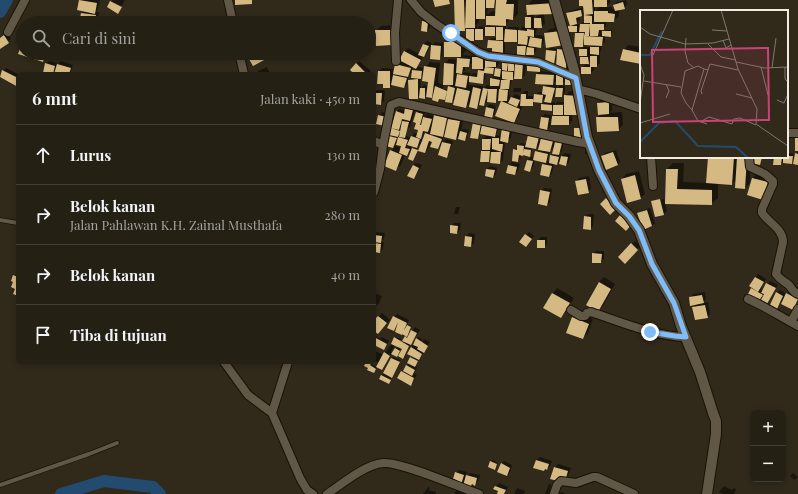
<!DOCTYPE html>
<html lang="id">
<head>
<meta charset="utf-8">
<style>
	:root { --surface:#252014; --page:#2d281d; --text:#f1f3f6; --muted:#a3a3a0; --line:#423e34 }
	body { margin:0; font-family:"Playfair Display",serif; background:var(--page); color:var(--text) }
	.controls { position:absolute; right:12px; bottom:12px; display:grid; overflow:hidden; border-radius:6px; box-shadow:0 2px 6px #0003 }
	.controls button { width:36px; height:36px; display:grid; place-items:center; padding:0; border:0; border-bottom:1px solid var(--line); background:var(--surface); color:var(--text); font:20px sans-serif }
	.stop { position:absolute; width:12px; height:12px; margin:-9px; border:3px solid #7fbdfa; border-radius:50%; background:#fff }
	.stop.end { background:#7fbdfa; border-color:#fff; box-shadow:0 1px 4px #0008 }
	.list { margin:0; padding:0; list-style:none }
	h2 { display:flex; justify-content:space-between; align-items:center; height:52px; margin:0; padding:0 16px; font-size:17px }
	h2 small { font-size:13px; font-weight:400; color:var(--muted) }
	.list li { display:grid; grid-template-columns:26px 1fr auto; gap:12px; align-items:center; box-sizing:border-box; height:60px; padding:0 16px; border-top:1px solid var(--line) }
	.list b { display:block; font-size:15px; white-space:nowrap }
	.list p { margin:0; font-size:13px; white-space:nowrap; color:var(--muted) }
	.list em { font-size:13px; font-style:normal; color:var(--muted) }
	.icon { flex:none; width:22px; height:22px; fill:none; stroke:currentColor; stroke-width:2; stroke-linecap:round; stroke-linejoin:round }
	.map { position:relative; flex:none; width:798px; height:494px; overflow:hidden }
	.search { position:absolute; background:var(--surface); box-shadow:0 2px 6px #0003; left:16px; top:16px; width:360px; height:44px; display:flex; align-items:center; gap:10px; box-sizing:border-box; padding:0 14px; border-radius:22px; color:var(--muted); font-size:15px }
	.panel { position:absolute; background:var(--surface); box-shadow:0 2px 6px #0003; left:16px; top:72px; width:360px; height:292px; border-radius:6px }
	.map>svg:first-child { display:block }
	.shadow { fill:#0007; fill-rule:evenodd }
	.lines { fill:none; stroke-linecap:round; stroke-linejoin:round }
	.river { stroke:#234b70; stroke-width:12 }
	.building { fill:#d4b983 }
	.service-casing { stroke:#191205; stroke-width:5.5 }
	.minor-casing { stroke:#191205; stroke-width:10 }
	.tertiary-casing { stroke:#191205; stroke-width:12 }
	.service { stroke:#605747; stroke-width:4 }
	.minor { stroke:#605747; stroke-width:8 }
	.tertiary { stroke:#605747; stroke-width:10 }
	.route { stroke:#7fbdfa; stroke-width:5 }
	.inset-river { fill:none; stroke:#234b70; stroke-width:2 }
	.inset-road { fill:none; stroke:#7e786b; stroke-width:1 }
	.view { fill:#cb4276; fill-opacity:0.15; stroke:#cb4276; stroke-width:2 }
	.inset-edge { fill:none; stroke:#f1ece2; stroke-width:2 }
</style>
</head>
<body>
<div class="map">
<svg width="798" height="494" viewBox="0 0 798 494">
	<rect width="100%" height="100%" fill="#312a1b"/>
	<!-- shadow -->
	<path class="shadow" d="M79,0H100L98,9L96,12H99L98,21L95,23H90L82,13L84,11Z
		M113,0H125L118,12L111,2Z
		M456,0H518V14L513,19L510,18L506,24V30L509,27H519V31L522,27H526V18L528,15V5L532,0H558L544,13L545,24L541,27H537L536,33L535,35L545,36L543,44L540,47L537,46L536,51L533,54H518V46L521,43L519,38L516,41H505V52L502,55L493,47L489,41L492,38H497V33L494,35H485L482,39L476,38L474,40H465L466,51L462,55L474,56L477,54L486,55L485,61L489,57H499V63L496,68H503V63L504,61L508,62V65L511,62H515V64L519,60L526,61L525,75L522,78H515V76L512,79L509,92L510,99L515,94L522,97V94L525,91H528V96H535L538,92H543L544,87L547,84L537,74L540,71L556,73V77L560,73H566V81L561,85L565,86V93L562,96H555L551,102H555V105L557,102H565V96L570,91H582L572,114V121L569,124L551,119L550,127L547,130L542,117L545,114L553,116L554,107L552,110L542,104L546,101V97L541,102L535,101L532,105H523L518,117L514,122L502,102L504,100H498L496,102L487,101L484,105L480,104L476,108L471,102L466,107L455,99L452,102L447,96L444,99L440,98L438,101L434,94L432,97L426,96L424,98L420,96L418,98L409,80L412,77L413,71L409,75L407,84L404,87L392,85L390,87L384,83L379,71L382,68L393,69V77L396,74V65L399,62L407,63L401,59L405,51L408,48L419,54L424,44L427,41L432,43L427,53L424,56L416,67L425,68L430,62L440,63L438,83L444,85L445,64L449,59L458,60L460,56L445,43L450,38H467V27L464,30ZM496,4V11H492L487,15L488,7H494ZM534,14H540L534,19ZM487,16V24H489L486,27L479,26L477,29V26H475L479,22V18H484ZM473,62L482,68L479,71V74L473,73L471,76H473V78L459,75V73L470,76L471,73L463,72L465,70V66H469ZM413,66L416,67L411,72ZM496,70L494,76L491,79V86L487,85L483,89V86L469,85V81L482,83L485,80L486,72L493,73ZM424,74L429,81L428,86L424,85L421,89L420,78ZM557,80V85L552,84L555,82ZM444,84H451L448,90L443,89ZM557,84H561L556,89L557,85ZM556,104H568V106H556Z
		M580,0H610V3L605,7H612V9H615L614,5L617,2L626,0L627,5L624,8L619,9V16L614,21H607L606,26L603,29H601V34H603L605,30H612V34L610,36L605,35V42L602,45L601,51L600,52V63L597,66H594V70L591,73L582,68L587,63L581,58L584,55L580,50L583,47H590V49L594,45L575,46L576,31L569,27L571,25L567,14L570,11L584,7ZM595,6H600L595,11ZM583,14H587L585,16V21L581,24H576L580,20L579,16ZM591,60V65H586Z
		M555,13L568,40L545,33L550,29L555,28L552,16Z
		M426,19H431L430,28L427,31L423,22Z
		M396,25L377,45L376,31L381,26Z
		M7,33L11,39L0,48V38Z
		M23,42V53H49L48,56L43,61L19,54Z
		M435,42L443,43L442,56L439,59L432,45Z
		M628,45L641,47V63L624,50Z
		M561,47H570L573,71L568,72V64L566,67L557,60L554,63L547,51L550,48L559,49Z
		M248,53H269L270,54L265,58Z
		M49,61L57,63L56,66L61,61L73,65L70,74H46V64Z
		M359,61L371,71L368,74H356L351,70Z
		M267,67L270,74H256L258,71Z
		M6,68L18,74V85L0,76Z
		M514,88H521V91L520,92H513Z
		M377,90H385L384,101L381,104L374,103V93Z
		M611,99L612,110L609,113L622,112L623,125L618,130L597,118L602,113L598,103L601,100Z
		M490,104L496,106L494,115L491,118L487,107Z
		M409,105L416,107L410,127L406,130V136L411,138L414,133L418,134L419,129L417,122H414L417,112L420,109L426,111L423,118L427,114L434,116L439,111L451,113L450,119L454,114L464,116L461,131L464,129L469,130L467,137L464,140L460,135L456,139L444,136L442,143L446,139L453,141L449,154L446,157L442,144L438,148L433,141H431L428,149L425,152L423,141L418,146L414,158H415L413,160V149L415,147L412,146L410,152L407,155L405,154L401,165L396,169L391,151L395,147L388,145L392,134V129L394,127L396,112L399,109L406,111ZM425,131H428L422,137ZM392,143L402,146V148L391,144Z
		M382,112L390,114L388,122L379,115Z
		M484,121L483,125L486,122L499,125L497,133L495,135L502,136L513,126L511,138L508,141H505L503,160L500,163L492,158L489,161L482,151L483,150V139L486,136H492L481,133L478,138L474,123Z
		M532,132L541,134L539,141L545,136L555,138L554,144L558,139L564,141L562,151L559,154H561L560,157L565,153L571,154L569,162L566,165L561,159L557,164L554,163L552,173L549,176L543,164L546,162L535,159L533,167L530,170L526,169L528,160L531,157L535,158L541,143L536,148L532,147L530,155H521V158L518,161L514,150L521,143L527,144L529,135ZM555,146L550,162L546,161L548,159L550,151Z
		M588,144L591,154H585V147Z
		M616,150L620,162L617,165L602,156L605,153Z
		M798,152V164L795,161L792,163L783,162L781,164L775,157H787L788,153L796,154Z
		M709,157H751L750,183L745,188L737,179L732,184L718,183V198L711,204L666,203L667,169L673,163H684L683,182L707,183Z
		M512,162L520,164L518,171L515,174L509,165Z
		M416,163L422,165L414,178L413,166Z
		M490,166L497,168L496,174L493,177L486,176L487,169Z
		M639,171L645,194L640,198L622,179L626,174Z
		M757,173L772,178L768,194L753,178Z
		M589,176L591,189L588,192L576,181L579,178Z
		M544,188L552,189L550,202L547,205L541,191Z
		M654,199V201L664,199L667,211L664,214L652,201Z
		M456,207H460L458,214H454Z
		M650,208L655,223L652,226L644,228L639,214L642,211Z
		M588,214H594L593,226L590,229L585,217Z
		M454,223H461L460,230L457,233L451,226Z
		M374,232L385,233L384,239L381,241L384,242L383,249L380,252L374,251Z
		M529,232L534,236L526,246V235Z
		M469,233L475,234L474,243L471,246L466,236Z
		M541,237H547V244L544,247L538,240Z
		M635,241L640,246L625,262L619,257Z
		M596,251H604V259L601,262L593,254Z
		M18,272V295L14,276Z
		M758,274L766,279L760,289L763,290L770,281L778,285L767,302L764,295L758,301L752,289L754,288L750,286Z
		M604,277L615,284L603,306L598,311L599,282Z
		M557,288L574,298L565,312L560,317L544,308L553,293Z
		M780,290L787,294L790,291L798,295V301L792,308L781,302L775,309L777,293Z
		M705,292L706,299L703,303L708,302L710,314L707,317L693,307L697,304L690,298L693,294Z
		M374,293L382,296L379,303L376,306L374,305Z
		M382,313L390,320L381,330L375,331L374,333V322Z
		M578,313L593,319L588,333L583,338L573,318Z
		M397,314L409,320L406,328L409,325L412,326L408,334L397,326L393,330L394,317Z
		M415,327L420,330L406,350L407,351L404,357L403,349L401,348L398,354L392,353L382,369L379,363L374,360V351L384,355L396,337L401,339L399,343L407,336L409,337ZM395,345L398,346L393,353L391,352Z
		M374,335L380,339L382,337L389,341L384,349L375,344L374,346Z
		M418,337L422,339L420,344L424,339L430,342L415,366L417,367L414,374L417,375L410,384L399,378L409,363L408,362L412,356L411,348Z
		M393,357L400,360L399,363L400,364L388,383L380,379Z
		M367,362H371L370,364L377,367L375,371Z
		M540,457L552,461L550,466L547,469L544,470L536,460Z
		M492,460L497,462L496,467L491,462Z
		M504,461L512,465L510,472L507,475L502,463Z
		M558,464L571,468L569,474L566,477L561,476V477L552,478L555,467Z
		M459,470L467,472L465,478L470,473L480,475L478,481L470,487L466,479L461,484L456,473Z
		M793,473L798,477L794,480L790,476Z
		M499,483L508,487L505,494H498L500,491L496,486Z
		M549,484H551L549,494H545Z
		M724,486L732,490L734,488L736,489L734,494H723L719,492Z
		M428,487L430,488L429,490L436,492V494H423Z
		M458,488L474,494H454Z
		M517,488L525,491L524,494H514Z
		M561,492L565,493V494H559Z"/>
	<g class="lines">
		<!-- river -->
		<path class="river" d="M0,12L7,0
			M61,494L104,481L153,487L160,494"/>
	</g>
	<!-- building -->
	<path class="building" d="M79,0L97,3L95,14L77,10Z
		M235,0H252V4L235,5Z
		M433,0H449L450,4L435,7Z
		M454,0H464L465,31H455Z
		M466,0H475V28H465Z
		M476,0H485V19H476Z
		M486,0H495L494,8H486Z
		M496,0H507L506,4H514L513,20L506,19V26L486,25V16H495Z
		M579,0H592L593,14L584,15L583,6H579Z
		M594,0H607V7H594Z
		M110,1L122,7L118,14L107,7Z
		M623,2L625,9L615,11L613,5Z
		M554,3V14L527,15L526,5Z
		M581,10L582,16L576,18L577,24L570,26L566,13Z
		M594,11H608V13L615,14L614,22H594Z
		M81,13L96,15L95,23H79Z
		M584,15L592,16V24H604V30H599L598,36H590V23H584Z
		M525,17H531V28H525Z
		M534,18H541L542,28H534Z
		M422,21L428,22L427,32L421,31Z
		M580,24H590L589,36H584L585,32H579Z
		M568,26H577V32H568Z
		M485,27H495V36H485Z
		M496,27H503V40H496Z
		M466,29H474V41H466Z
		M475,29H483V40H475Z
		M505,29L517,30V42H504Z
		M527,29L534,30V37L527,36L528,37L527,45L518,44V30L527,31Z
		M375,30H392V45L376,46Z
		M561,31L564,45L546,48L544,33Z
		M602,31H611V37L602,36Z
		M575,33H584L583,47H574Z
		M4,35L9,43L0,49V38Z
		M584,36L603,37L602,46L584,45Z
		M530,37L542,39L541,48L528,46Z
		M23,40V53H46L43,62L18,54Z
		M488,40L503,41V56H492V48H487Z
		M444,42H461V57H444Z
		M423,44L429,46L424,57L418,55Z
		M431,45L441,46L440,60L430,59Z
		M517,46H526L525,56L517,55Z
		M527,47L534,48V55H526Z
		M590,47H599V55L590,54Z
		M557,49L567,50L566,68L556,67Z
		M579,49H587V56H579Z
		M623,49L641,53V64L620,60Z
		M546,50L556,51L554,65L545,63Z
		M404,51L421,60L416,69L399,60Z
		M247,53H262L266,59L253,66L246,54Z
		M590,56H597V67H590Z
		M472,57H483V69H472Z
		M580,57H588L589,64H580Z
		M457,58L470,59L469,67H463L462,74L456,73Z
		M485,60H496V67H485Z
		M502,62H508L507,71L502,70Z
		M45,63L55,66L53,74L43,73Z
		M356,63L367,74H354L350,70Z
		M444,63L454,64L453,85H443Z
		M508,63H514V71H508Z
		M515,63H523L522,79H514Z
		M527,63L540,64V72L527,71Z
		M57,64L71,68L69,74H54Z
		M395,64L411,68L408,77L393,74Z
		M424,66L436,68L432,98L426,97L428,82L422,81Z
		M485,67L494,68L493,74L484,73L483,84L469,82V76L477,77L478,70L484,71Z
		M581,67H591V74H581Z
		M495,68L501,69L500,77L494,76Z
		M2,70L18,78V87L0,77Z
		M412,70L422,71L421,79L411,78Z
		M378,71H390V88H383V84H377Z
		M502,71L513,72V80H510L509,89H500L501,80H508L502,79Z
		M457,74L468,76L466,88L455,86Z
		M536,74L554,75L553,85L535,84Z
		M393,75L407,78L404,88L391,85Z
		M556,75H563V85H556Z
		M565,76H573V85H565Z
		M490,78L500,80L499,86H490Z
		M418,79V99H409L408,80Z
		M435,86L447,91L445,100L439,99L438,102L432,100Z
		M448,86L455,88L452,103L445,102Z
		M543,86L555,88L551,103L544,102L546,95L542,94Z
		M473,87L481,89L477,109L469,107Z
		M420,88H425V99L419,98Z
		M457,88L470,91L466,108L453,105Z
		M483,88L488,89L484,106L479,105Z
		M556,88H563L562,97H555Z
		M488,89H497L496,103L487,102Z
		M499,89L508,90L507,101H498Z
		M374,93H382L381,105L374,104Z
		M521,94H526V99H533V106H520Z
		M534,94L543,95L542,103L533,102Z
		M564,95L578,96V115H564Z
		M511,97L520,100L517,107L508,103Z
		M501,101L520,109L514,123L495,116Z
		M609,102V114L598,115L597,103Z
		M541,104L552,105V111L541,110Z
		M553,105H563V115H553Z
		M486,107L494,109L492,119L484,118Z
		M405,108L413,110L410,121L402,119L399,130L391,128L396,111L404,114Z
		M416,112L423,114L420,125H421L423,117L432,119L428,132L423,131L421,139L416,137L418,130L414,129L416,123L413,122Z
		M378,115L387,117L385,126L376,124Z
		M434,115L447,118L443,137L430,134Z
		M552,116H569V125H551Z
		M541,117L549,118L547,131L539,130Z
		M596,117H618L619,131L597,132Z
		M448,119L460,121L456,140L444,137Z
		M402,121L409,122L405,138L399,137Z
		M473,122L481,124L478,139L470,138Z
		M482,125L497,128L495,137L480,134Z
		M391,128L400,131L398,137L389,135Z
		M502,128L510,129L508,143L500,141Z
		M574,128H584V138H574Z
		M460,131L467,133L465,141L458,139Z
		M425,133L442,139L438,149L430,147L432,142L429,141L425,153L418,151Z
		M528,135L539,137L536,149L525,147Z
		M389,136L397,138L393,148L386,146Z
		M411,136L420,139L417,148L407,145Z
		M398,137L408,140L405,148L410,149L407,156L399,153L401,146L396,145Z
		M795,137H798V151H795Z
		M492,138H499V144H503L502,152L492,149Z
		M541,138L553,141L550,152L538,150Z
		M482,139H491L490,150H482Z
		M442,142L451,144L447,158L438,155Z
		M555,142L562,143L559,155L552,154Z
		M517,145L524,146L523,156L519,155L518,162L512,161L513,149L517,150Z
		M412,148L418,150L413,161L408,159Z
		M524,149L531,150L530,157L523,155Z
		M390,150L402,155L396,171L384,166Z
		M481,151H490L489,162H480Z
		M535,151L548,154L546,163L533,160Z
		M491,152H501L500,164L490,163Z
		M613,152L618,165L606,170L601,156Z
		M795,153L798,154V165L793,164Z
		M550,155L559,157L557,165L549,163Z
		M561,156L568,157L566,166L559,164Z
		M787,156H793L792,164L783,163V157H787Z
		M708,157H734L732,185L706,183Z
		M737,157H747L745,189L735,188Z
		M753,157H762L760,165L751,163Z
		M774,157H782L781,165H773Z
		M527,160L533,161L530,172L524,170Z
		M542,164L552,166L549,177L540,175Z
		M413,165L419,168L414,179L407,176Z
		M508,165L517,167L515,175L506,173Z
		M486,169L495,170L493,178L485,176Z
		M666,169H678L677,189L712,190V205L665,204Z
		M635,175L641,199L627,203L621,179Z
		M752,178L768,182L763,200L747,195Z
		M586,179L589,193L578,195L575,181Z
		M540,190L550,192L547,206L538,204Z
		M606,198L616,209L610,215L600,204Z
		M660,199L664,215L655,217L651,201Z
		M647,210L652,226L643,230L637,213Z
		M620,215L632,224L626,231L615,221Z
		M584,216L591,217V230L583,229Z
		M450,225L458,226L457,234L450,233Z
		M525,234L532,239L526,247L519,242Z
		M374,235L382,236L381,243L374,242Z
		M465,236L472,237L471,247L464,246Z
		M537,240H545V248H537Z
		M374,243L381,244L380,253L374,252Z
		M631,243L638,250L625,264L618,257Z
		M592,253L602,254L601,263H592Z
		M13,275L18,277V296L13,294L15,289L11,287L13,282L11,281Z
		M755,277L764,282L758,292L749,286Z
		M599,282L611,289L598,312L586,305Z
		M766,283L776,288L767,304L761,300L764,294L761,293Z
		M751,288L763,295L758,302L747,296Z
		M776,292L783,296L776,311L769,307Z
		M552,293L570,303L561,318L543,308Z
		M786,293L798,299L793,310L781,304Z
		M702,295L704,303L690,306L689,297Z
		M705,305L708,318L695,320L692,307Z
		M378,316L387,323L378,334L374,331V320Z
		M393,316L407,323L402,335L395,332L398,322L394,331L387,328Z
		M572,317L589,324L583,339L566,333Z
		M407,325L411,327L407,337L402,334Z
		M411,330L417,333L411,345L402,341L405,336L407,338Z
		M374,337L387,344L384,350L374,345Z
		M394,337L409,346L403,359L398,356L402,349L391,344Z
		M416,338L428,346L424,353L417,349L418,347L413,345Z
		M411,347L422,354L419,360L407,354Z
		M395,348L400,351L397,357L391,354Z
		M384,352L390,356L382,370L376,367Z
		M410,357L418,361L415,367L407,363Z
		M391,358L400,362L392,378L383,373Z
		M366,362H372L370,365L376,369L374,373L367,370L368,368L364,366Z
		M406,365L415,370L412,376L403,371Z
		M401,371L414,378L411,386L397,378Z
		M381,375L391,380L389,384L379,379Z
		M536,460L549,464L547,470L545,469L544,471L533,468Z
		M490,461L497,464L495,470L488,467Z
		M501,463L510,468L507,476L497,472Z
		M554,467L568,471L566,478L560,476L558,481L550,479Z
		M455,472L464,475L461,485L454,484L455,479H453Z
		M466,475L477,478L475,486L472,484L470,488L463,486Z
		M495,486L506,490L504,494H497L498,491L493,489Z"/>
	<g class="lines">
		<defs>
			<path id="service" d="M0,220L18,223
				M0,485L89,454L117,443"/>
			<path id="minor" d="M228,0L233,23
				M411,0L421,12L436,24L478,52L488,56L538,62L576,78
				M8,32L25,0
				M239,53L244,74
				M396,61L395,33L398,0
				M578,89L597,94L641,109
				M787,133H798
				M374,141L383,145L391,105L399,102L578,142L590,144
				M651,157L653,186
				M749,157L750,167L765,174L773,181V184L762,209V213C769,223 783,229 783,242L776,274C780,280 784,281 789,285C792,289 793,292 798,294
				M374,192L380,169L383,145
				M748,299C766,307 781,317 798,326
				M571,310L581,316H585L587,313L591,312C621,322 653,336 686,337
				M791,322L798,309
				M224,362L248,395L272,413
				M288,362L272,413L300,478L307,490L313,494
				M327,494C342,484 364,465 383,463C400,461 459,487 479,494
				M554,494L557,485L561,481L576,483L593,477H597L634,494"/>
			<path id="tertiary" d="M554,0L574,70L587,137L599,170L616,203L629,216L639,230L652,264L674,303L681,326L700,372L713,413L716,421V434L707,494"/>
		</defs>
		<!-- service casing -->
		<use href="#service" class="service-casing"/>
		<!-- minor casing -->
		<use href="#minor" class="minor-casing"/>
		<!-- tertiary casing -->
		<use href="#tertiary" class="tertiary-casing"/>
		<!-- service -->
		<use href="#service" class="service"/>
		<!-- minor -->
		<use href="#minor" class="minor"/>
		<!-- tertiary -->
		<use href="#tertiary" class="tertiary"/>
	</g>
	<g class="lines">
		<!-- route -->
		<path class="route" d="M451,33L478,52L488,56L538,62L576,78L587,137L599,170L616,203L629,216L639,230L652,264L674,303L686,337L675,336L650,332"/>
	</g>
	<!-- overview -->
	<g transform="translate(640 10)">
		<rect width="148" height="148" fill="#312a1b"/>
		<path class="inset-river" d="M0,45H10L22,21M0,132L19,113L35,111L58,136L96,137L108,148"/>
		<path class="inset-road" d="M81,0L98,59L117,99L116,114L148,136M0,17L10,24L45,34L73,33L89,29M72,20L87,21M46,28L45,41L48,53L53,57M83,30L86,38L91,35M68,34L81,47L96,50M13,45L33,0M96,52L125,58L148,57M0,54L4,65L0,93M121,57L128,85M145,57V69L148,72M132,58L136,28M4,71L41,77M26,74L29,81L26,88M62,84L61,81L68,60M96,84L112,88M137,90L144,93L148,84M52,100L46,93L41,83L45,61L58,56L64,59M60,112L69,107L92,114L94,109L100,108L116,115M0,113L30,104M67,114L58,111L52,100L64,59L68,60L70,54L98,60"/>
		<path class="view" d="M128,38L129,110L13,112L12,40Z"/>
		<rect width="148" height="148" class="inset-edge"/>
	</g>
</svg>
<div class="controls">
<button>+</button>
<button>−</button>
</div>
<div class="stop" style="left:451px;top:33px"></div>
<div class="stop end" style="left:650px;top:332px"></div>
<div class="search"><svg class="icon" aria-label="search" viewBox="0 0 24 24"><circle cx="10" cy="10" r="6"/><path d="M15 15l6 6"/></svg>Cari di sini</div>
<section class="panel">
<h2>6 mnt<small>Jalan kaki · 450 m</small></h2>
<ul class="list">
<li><svg class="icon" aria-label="ahead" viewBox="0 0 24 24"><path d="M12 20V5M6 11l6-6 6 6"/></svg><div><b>Lurus</b></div><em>130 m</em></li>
<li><svg class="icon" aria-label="right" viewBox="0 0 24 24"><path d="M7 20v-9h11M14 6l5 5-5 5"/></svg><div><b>Belok kanan</b><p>Jalan Pahlawan K.H. Zainal Musthafa</p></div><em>280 m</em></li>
<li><svg class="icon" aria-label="right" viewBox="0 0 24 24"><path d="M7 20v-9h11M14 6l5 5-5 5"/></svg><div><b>Belok kanan</b></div><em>40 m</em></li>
<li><svg class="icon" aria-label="arrive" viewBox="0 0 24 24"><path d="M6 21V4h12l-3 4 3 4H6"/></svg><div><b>Tiba di tujuan</b></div></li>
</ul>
</section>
</div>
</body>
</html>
